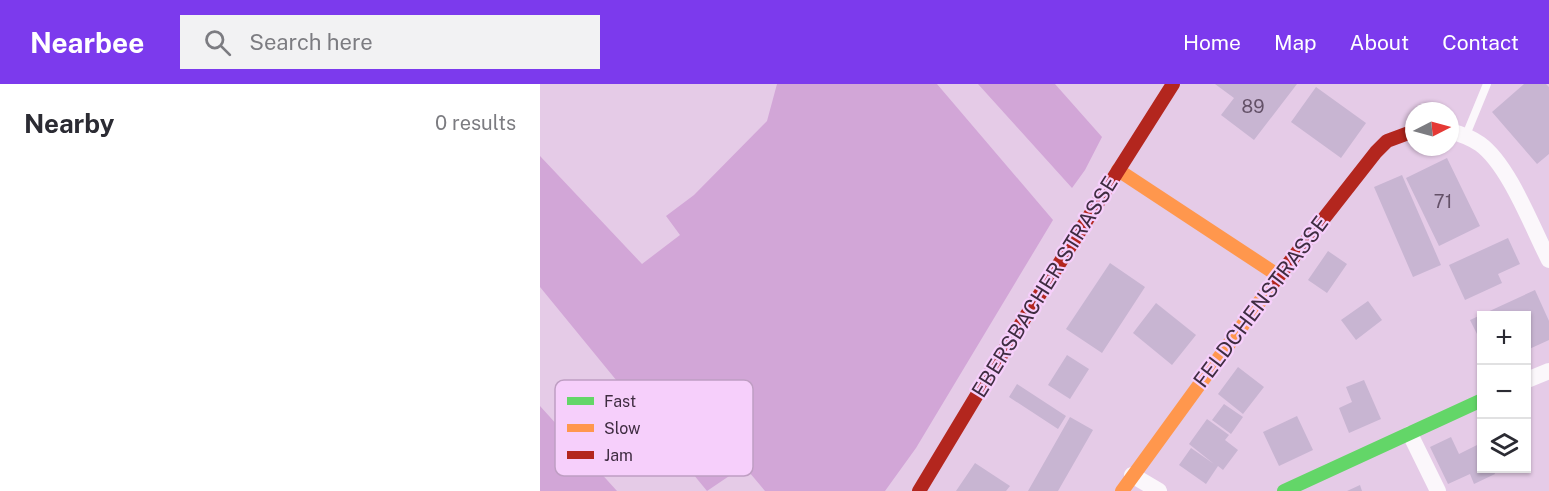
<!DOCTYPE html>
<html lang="en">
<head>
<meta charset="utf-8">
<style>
	:root { --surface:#fff; --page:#f2f2f3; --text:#2b2b33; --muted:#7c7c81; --line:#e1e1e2; --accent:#7c3aed }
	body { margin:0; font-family:"Public Sans",sans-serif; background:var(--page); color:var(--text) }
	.controls { position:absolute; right:18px; bottom:18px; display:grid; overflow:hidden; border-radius:0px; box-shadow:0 2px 4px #0004 }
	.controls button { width:54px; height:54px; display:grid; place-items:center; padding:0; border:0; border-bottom:2px solid var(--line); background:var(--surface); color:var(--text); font:30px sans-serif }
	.compass { position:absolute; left:865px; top:18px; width:54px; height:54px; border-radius:50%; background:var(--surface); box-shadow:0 2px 4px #0004; rotate:84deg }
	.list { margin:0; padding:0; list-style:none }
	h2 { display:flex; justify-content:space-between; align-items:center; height:78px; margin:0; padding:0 24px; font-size:26px }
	h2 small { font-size:20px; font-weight:400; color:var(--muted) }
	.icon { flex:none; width:33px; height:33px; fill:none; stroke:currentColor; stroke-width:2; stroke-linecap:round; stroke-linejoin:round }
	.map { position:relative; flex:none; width:1009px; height:407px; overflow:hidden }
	header { display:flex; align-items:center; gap:36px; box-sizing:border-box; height:84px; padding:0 30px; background:var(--accent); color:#fff }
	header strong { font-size:28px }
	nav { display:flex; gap:33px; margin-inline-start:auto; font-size:21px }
	.search { width:420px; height:54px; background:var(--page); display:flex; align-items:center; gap:15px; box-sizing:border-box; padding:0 21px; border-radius:0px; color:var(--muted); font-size:22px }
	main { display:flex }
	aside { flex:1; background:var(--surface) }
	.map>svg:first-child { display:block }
	.green { fill:#d2a6d7 }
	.building { fill:#c8b5d2 }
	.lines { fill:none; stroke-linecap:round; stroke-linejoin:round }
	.lane { stroke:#fbf7fb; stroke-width:8 }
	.street { stroke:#fbf7fb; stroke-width:16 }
	.fast { stroke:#63d668; stroke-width:14 }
	.slow { stroke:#ff974d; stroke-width:14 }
	.jam { stroke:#b3261e; stroke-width:14 }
	.labels { text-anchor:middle; stroke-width:4.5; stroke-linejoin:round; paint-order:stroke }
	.number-label { font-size:18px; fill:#645168 }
	.street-label { font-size:21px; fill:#3f2c41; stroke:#f6cffb }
	.key { fill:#f6cffb; stroke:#bf9ec3; stroke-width:1.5 }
	.key-label { font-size:16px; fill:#3f2c41 }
</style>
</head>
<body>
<header>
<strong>Nearbee</strong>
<div class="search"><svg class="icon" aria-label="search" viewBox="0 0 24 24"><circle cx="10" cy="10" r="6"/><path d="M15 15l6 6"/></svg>Search here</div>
<nav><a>Home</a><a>Map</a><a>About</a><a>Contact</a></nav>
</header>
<main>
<aside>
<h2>Nearby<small>0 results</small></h2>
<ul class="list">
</ul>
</aside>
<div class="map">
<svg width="1009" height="407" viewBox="0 0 1009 407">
	<rect width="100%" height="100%" fill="#e5cbe7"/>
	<!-- green -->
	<path class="green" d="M237,0H397L513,136L376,364L345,407H225L204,382L167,407L0,203V72L102,180L140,151L126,132L154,111L227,37Z
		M438,0H515L562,53L545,86L532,104Z
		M0,322L77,407H0Z"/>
	<!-- building -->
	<path class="building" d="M675,0H757L714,56L681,31L694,14Z
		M984,0H1006L1009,3V70L997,80L952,28Z
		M776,3L826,39L801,74L751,38Z
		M907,74L940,142L899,162L866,94Z
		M862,91L901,181L873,193L834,103Z
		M968,154L980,180L958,190L962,199L925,216L909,181Z
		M788,167L807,180L787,209L768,196Z
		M570,179L605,203L562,269L526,245Z
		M995,206L1009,237V256L987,266V231H942V260L930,236Z
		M828,217L842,236L816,256L801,236Z
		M616,219L656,251L632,281L593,249Z
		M527,271L549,285L530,315L508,301Z
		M698,283L724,303L703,330L678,310Z
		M824,296L841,335L809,349L799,324L812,318L806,303Z
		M477,300L526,332L518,345L469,313Z
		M684,320L703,333L691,350L672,336Z
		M757,332L773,366L739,382L723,348Z
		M530,333L553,346L518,407H488Z
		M667,335L689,351L685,356L698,366L683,386L678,382L666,400L639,381L651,364L674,380L649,360Z
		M911,353L919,370L941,359L942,384H953L955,390L934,400L930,390L908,400L890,363Z
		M435,379L470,402L466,407H416Z
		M820,401L822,407H807Z"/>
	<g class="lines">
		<!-- lane -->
		<path class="lane" d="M926,51L947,0"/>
		<!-- street -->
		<path class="street" d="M910,47C921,50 930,53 940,60C969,81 992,143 1009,176
			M987,296L1009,287
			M870,350L898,407
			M592,391L619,407"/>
		<!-- fast -->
		<path class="fast" d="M744,407L942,316"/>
		<!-- slow -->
		<path class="slow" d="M578,86L739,192
			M582,407L734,198"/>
		<!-- jam -->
		<path class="jam" d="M734,198L836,68L847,57L874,47
			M379,407L455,281L633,0"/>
	</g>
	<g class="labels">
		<!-- number labels -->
		<g class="number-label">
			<text x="713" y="29">89</text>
			<text x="903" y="124">71</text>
		</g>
		<!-- street labels -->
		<g class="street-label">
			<text transform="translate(505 203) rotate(-58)" y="7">EBERSBACHER STRASSE</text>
			<text transform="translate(721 218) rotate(-53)" y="7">FELDCHENSTRASSE</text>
		</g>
	</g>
	<!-- legend -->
	<rect x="15" y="296" width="198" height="96" rx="9" class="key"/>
	<rect x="27" y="313" width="27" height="8" fill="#63d668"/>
	<rect x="27" y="340" width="27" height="8" fill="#ff974d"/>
	<rect x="27" y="367" width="27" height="8" fill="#b3261e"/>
	<g class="key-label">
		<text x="64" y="323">Fast</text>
		<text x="64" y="350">Slow</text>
		<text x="64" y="377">Jam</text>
	</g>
</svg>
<div class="controls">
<button>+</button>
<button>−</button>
<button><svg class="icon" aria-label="layers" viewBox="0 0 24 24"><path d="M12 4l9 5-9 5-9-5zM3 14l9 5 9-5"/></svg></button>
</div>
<svg class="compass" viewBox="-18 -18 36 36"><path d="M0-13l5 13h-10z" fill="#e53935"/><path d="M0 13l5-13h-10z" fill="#7c7c81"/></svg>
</div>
</main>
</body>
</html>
